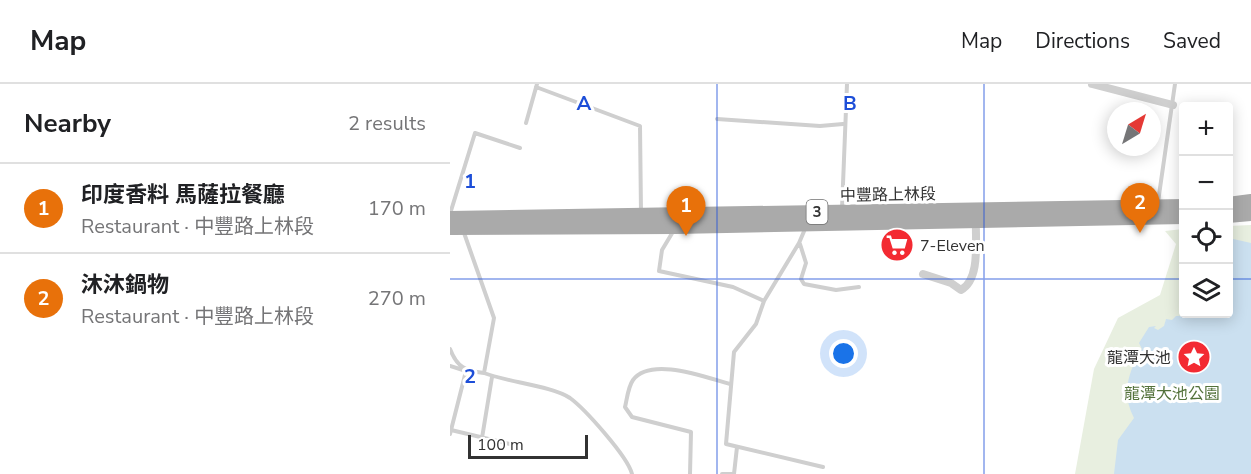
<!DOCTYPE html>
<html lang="en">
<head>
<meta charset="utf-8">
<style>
	:root { --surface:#fff; --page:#f6f6f6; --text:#202124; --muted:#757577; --line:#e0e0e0; --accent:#2563eb }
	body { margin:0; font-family:"Nunito Sans","Noto Sans TC",sans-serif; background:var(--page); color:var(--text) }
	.controls { position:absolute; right:18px; top:18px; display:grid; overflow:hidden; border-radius:6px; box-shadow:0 3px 15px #0003 }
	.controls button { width:54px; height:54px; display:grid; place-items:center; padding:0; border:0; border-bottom:2px solid var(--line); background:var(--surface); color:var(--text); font:30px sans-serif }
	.compass { position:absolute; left:657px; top:18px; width:54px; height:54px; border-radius:50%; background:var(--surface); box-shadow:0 3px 15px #0003; rotate:38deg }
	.scale { position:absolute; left:18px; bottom:15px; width:120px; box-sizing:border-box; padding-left:6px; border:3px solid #323232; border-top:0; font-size:16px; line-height:21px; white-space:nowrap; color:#323232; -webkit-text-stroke:4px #fff; paint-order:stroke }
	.you { position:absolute; left:394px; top:270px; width:21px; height:21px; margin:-15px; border:4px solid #fff; border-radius:50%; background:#1a73e8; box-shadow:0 0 0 9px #1a73e833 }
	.badge { display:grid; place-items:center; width:39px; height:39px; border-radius:50%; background:var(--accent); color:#fff; font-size:20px; font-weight:700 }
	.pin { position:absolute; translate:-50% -50px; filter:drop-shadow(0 2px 3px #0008) }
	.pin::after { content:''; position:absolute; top:32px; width:21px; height:18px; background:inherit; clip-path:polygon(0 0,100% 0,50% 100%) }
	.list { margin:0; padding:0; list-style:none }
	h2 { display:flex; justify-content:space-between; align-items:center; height:78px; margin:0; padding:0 24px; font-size:26px }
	h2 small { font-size:20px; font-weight:400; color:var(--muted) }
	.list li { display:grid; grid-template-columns:39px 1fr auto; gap:18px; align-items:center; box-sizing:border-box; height:90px; padding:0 24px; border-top:2px solid var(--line) }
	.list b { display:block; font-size:22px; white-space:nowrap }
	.list p { margin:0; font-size:20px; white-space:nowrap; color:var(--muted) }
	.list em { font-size:20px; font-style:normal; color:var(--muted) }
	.icon { flex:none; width:33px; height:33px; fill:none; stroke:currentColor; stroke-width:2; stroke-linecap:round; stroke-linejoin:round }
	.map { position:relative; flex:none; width:801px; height:390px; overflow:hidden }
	header { display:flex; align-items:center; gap:36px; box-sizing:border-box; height:84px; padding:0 30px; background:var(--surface); border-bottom:2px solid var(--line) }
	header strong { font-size:28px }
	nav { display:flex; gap:33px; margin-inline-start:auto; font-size:21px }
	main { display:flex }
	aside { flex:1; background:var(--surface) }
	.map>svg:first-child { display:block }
	.green { fill:#e8efe0 }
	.water { fill:#cbe0f0 }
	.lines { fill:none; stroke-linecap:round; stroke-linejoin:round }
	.service { stroke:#cfcfcf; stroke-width:4 }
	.minor { stroke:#cfcfcf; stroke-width:8 }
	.primary { stroke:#aaa; stroke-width:14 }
	.grid { fill:none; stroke:#1d4ed8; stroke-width:1.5; stroke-opacity:0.55 }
	.labels { text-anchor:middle; stroke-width:6; stroke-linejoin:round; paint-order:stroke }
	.shield { fill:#fff; stroke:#707070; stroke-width:1.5 }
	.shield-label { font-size:15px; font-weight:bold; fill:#323232 }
	.street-label { font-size:16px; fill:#323232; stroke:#fff }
	.poi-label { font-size:16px; fill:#323232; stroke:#fff; text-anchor:start }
	.park-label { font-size:16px; fill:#53723b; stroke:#fff }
	.grid-label { font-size:20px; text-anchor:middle; font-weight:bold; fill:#1d4ed8; stroke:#fff; stroke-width:6; stroke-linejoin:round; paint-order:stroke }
</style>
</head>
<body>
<header>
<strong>Map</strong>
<nav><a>Map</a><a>Directions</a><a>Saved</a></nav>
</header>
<main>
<aside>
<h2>Nearby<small>2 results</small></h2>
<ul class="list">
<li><span class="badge" style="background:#e8710a">1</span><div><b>印度香料 馬薩拉餐廳</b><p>Restaurant · 中豐路上林段</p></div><em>170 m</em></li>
<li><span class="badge" style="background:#e8710a">2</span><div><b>沐沐鍋物</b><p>Restaurant · 中豐路上林段</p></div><em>270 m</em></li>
</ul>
</aside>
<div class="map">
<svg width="801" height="390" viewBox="0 0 801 390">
	<rect width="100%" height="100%" fill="#fff"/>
	<!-- green -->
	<path class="green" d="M801,141V390H625L644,285L668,234L710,211L726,160L715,147L733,145L734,230H778L779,142Z"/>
	<!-- water -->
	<path class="water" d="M779,154L801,159V390H664L668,356L684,334C671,310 678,288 692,265L689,259L699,243L706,242L704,244L708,246L714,242L716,235L722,236L726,232L778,230Z"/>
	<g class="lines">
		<!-- service -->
		<path class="service" d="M86,3L190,42L191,129
			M267,35L370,42L393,40
			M76,39L87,0
			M708,118L725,0
			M392,125L397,0
			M0,130L25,49L70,64
			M355,145L349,159L314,217L306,240L284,268L276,360L373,383
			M224,146L212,166L209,187L283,203L314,217
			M350,160L356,179L351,195L354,200L386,206L409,203
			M0,265C7,283 15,287 34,289L44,234L13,146
			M0,282L16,287L0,350
			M34,289C57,298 102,302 120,314C135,325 178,373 182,390
			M1,346L60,360
			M32,354L42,293
			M240,390L241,348L182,333L175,323C177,315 178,303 183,296C201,272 257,294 280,300
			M272,390H283
			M284,390L287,363"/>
		<!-- minor -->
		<path class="minor" d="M642,0L723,21
			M473,190L501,199L511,206C531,195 525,156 526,136"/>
		<!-- primary -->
		<path class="primary" d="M778,120L801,117
			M778,132L801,130
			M0,134L734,122
			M0,144L226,143L734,133"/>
	</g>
	<!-- grid -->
	<path class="grid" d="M267,0V390M534,0V390M0,195H734M778,195H801"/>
	<!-- icons -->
	<defs>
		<symbol id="supermarket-disc" viewBox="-11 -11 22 22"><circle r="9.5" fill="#f32a32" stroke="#fff"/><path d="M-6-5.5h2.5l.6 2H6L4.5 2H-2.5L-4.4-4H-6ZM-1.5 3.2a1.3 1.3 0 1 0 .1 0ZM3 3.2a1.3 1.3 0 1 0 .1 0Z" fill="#fff"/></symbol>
		<symbol id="sight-disc" viewBox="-11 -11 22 22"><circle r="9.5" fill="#f32a32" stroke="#fff"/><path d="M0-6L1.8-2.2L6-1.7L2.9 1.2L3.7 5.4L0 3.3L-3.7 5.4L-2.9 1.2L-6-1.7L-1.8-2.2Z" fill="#fff"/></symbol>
	</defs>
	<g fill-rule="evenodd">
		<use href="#supermarket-disc" x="428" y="142" width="38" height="38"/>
		<use href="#sight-disc" x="725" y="254" width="38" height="38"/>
	</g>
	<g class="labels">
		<!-- shield labels -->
		<rect class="shield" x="356.5" y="116" width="21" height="24" rx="4.5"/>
		<g class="shield-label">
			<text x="367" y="133">3</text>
		</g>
		<!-- street labels -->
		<g class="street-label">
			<text transform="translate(438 110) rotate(-1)" y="6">中豐路上林段</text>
		</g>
		<!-- poi labels -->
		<g class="poi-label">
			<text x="470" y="167">7-Eleven</text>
			<text x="721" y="279" text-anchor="end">龍潭大池</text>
		</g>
		<!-- park labels -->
		<g class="park-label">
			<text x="722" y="315">龍潭大池公園</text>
		</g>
	</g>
	<g class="grid-label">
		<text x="134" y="26">A</text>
		<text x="400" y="26">B</text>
		<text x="20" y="104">1</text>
		<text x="20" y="299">2</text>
	</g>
</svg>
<div class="controls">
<button>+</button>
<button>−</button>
<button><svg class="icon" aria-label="locate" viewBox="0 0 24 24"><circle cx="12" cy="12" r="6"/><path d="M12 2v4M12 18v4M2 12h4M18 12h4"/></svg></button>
<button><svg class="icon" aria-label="layers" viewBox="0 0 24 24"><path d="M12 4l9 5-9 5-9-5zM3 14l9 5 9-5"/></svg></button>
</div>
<svg class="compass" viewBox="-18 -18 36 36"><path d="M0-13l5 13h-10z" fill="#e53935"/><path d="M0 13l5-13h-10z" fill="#757577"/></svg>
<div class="scale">100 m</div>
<div class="you"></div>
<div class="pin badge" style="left:236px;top:152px;background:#e8710a">1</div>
<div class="pin badge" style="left:690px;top:149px;background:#e8710a">2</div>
</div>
</main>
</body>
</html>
